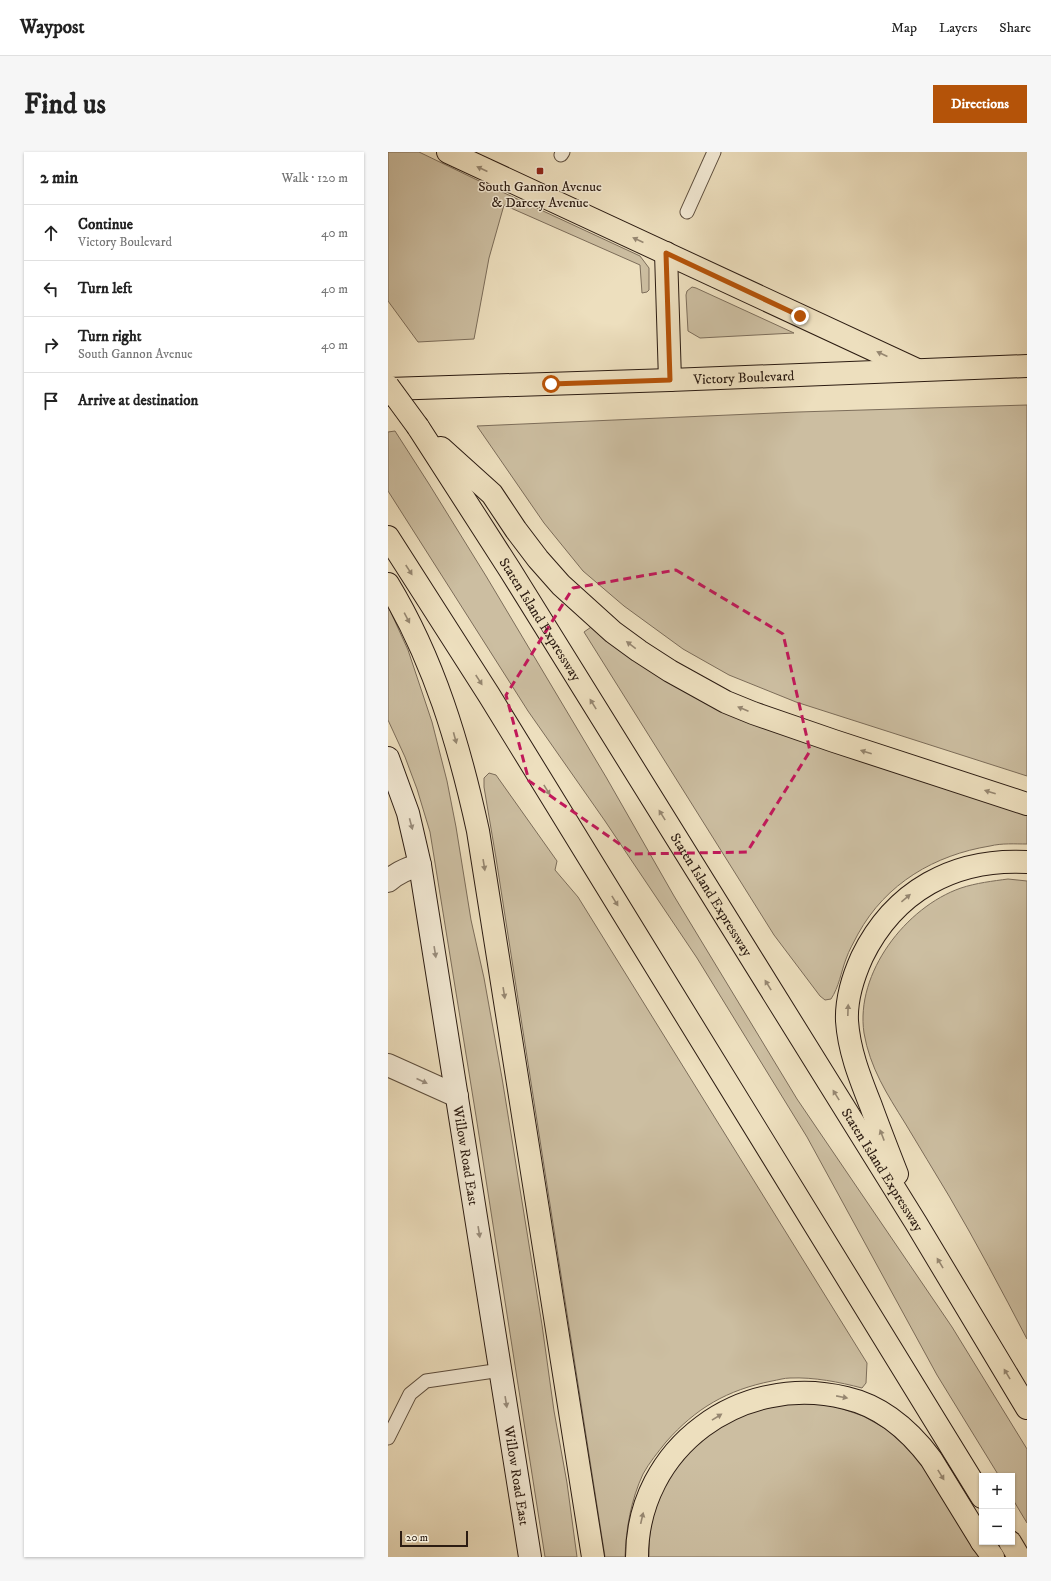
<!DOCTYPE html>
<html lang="en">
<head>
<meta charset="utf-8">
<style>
	:root { --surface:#fff; --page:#f6f6f6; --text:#222; --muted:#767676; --line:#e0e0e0; --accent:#b45309 }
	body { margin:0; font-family:"IM FELL DW Pica",serif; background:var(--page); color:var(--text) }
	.controls { position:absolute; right:12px; bottom:12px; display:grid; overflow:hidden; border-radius:0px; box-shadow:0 1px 3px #0004 }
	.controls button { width:36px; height:36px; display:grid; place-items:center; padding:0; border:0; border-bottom:1px solid var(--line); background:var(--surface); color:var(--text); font:20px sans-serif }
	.scale { position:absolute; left:12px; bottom:10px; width:68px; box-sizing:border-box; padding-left:4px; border:2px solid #2c1c12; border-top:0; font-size:11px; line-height:14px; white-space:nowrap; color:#2c1c12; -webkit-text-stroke:3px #f3ead5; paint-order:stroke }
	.stop { position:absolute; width:12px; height:12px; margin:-9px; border:3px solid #b45309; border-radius:50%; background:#fff }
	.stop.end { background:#b45309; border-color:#fff; box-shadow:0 1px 4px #0008 }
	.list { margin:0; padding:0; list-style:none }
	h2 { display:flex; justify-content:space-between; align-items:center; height:52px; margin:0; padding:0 16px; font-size:17px }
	h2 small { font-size:13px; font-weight:400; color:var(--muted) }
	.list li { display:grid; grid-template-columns:26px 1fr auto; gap:12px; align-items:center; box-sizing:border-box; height:56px; padding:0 16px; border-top:1px solid var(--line) }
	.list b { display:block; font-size:15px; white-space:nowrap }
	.list p { margin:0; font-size:13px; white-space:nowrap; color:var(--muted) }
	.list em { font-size:13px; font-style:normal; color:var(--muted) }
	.icon { flex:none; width:22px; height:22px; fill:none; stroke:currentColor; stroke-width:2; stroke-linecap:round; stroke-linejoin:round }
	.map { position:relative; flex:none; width:639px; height:1405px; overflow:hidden; border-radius:0px }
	header { display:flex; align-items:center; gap:24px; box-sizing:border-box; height:56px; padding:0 20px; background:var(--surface); border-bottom:1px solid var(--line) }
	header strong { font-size:19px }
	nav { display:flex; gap:22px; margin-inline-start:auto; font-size:14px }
	.intro { display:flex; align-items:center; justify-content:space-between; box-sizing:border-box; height:96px; padding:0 24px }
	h1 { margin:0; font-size:28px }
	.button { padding:10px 18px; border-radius:0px; background:var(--accent); color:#fff; font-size:14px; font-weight:700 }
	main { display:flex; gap:24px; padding:0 24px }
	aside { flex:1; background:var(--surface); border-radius:0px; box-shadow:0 1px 3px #0004 }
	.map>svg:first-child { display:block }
	.green { fill:#ccbea1; stroke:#7c6d5a }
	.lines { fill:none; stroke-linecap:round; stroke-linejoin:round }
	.lane-casing { stroke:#5c4d3d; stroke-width:15 }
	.street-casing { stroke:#5c4d3d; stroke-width:24 }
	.secondary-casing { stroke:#2c1c12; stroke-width:24 }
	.primary-casing { stroke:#2c1c12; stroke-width:24 }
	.highway-casing { stroke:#2c1c12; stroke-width:24 }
	.lane { stroke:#f3ead5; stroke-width:13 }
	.street { stroke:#f3ead5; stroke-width:22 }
	.secondary { stroke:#f3ead5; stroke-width:22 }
	.primary { stroke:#eddfbe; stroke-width:22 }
	.highway { stroke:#eddfbe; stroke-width:22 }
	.highway-bridge-casing { stroke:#2c1c12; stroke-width:24; stroke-linecap:butt }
	.highway-bridge { stroke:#eddfbe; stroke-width:22 }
	.oneway { fill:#968771 }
	.oneway2 { fill:#998d7d }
	.route { stroke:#b45309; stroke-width:5 }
	.marked { fill:none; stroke:#c2185b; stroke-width:3; stroke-dasharray:8 5; stroke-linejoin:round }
	.poi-dot { fill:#8f2418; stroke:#f3ead5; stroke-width:1.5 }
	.labels { text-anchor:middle; stroke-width:3; stroke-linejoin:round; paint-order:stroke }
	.poi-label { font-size:14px; fill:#2c1c12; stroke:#f3ead5 }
	.street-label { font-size:14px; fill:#2c1c12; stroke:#f3ead5 }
</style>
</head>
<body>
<header>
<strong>Waypost</strong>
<nav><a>Map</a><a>Layers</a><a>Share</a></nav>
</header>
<div class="intro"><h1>Find us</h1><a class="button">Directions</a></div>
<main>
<aside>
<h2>2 min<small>Walk · 120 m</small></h2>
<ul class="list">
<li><svg class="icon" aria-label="ahead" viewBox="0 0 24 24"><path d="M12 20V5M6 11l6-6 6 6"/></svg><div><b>Continue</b><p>Victory Boulevard</p></div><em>40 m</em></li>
<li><svg class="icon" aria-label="left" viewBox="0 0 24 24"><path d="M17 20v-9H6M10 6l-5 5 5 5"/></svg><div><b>Turn left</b></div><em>40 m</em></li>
<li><svg class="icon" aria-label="right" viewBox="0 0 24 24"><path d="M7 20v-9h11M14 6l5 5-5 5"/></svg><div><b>Turn right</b><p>South Gannon Avenue</p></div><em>40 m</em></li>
<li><svg class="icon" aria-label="arrive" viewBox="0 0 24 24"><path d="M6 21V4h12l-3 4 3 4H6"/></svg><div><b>Arrive at destination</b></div></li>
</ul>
</aside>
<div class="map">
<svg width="639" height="1405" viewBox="0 0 639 1405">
	<rect width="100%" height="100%" fill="#eddfbe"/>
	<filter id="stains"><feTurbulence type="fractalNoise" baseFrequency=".005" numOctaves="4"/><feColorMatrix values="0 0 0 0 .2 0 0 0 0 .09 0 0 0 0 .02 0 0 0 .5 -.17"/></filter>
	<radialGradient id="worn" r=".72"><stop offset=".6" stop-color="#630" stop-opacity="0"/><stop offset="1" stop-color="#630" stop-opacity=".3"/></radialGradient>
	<!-- green -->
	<path class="green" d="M0,0H31L112,39L252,104L261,116V138L259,140L254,141L252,113L116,53L101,106L86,187L30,190L0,149Z
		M304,135L308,136L406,181L312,186L300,179L298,143L299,139Z
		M639,253V624L408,550L341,523L295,497L236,454L195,419L156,371L89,274L410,260Z
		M7,279L41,332L98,424L218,625L286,744L409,947L564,1175L639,1297V1371L624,1346V1324H611L549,1223L419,985L309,806L217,669L140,559L0,339V280Z
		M0,454L20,498L44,570L59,629L68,675L83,768L96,826L114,926L154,1173L166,1259L179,1331L189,1405H157L88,964L42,680L29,637L17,605L0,568Z
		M206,473L283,527L639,658V692C627,692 614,691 602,694C547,703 498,731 470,782C466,790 461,798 458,807C453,820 451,835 443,847L437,848L432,844L386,783L196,480Z
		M101,621L108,623L169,709L167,718L190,745L479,1211L478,1231L474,1236C451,1230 426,1225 402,1226C396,1226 390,1228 384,1229C339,1238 308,1256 278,1290C270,1300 261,1311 255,1322C243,1348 238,1376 237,1405H217L108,706L96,635V626Z
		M620,727L639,729V1187C614,1139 588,1090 561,1044C546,1020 532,995 517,971C499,942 482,916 476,881C467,821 518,755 573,736C588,731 605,729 620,727Z
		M424,1250L452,1256L475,1264L500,1278L523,1295L594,1405H261C261,1386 262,1366 269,1348C286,1306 326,1269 369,1256C383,1252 408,1252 424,1250Z"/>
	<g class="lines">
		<defs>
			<path id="lane" d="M173,3L175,0
				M299,60L326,0
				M0,1286L22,1242L38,1229L113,1218"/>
			<path id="street" d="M0,729C10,720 20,716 32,713
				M0,913L69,944"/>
			<g id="secondary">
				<path id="s1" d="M0,606L20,661L32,713L142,1405"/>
			</g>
			<g id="primary">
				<path d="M60,0L527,217"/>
				<path d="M278,101L282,228"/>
				<path id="s2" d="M0,237L282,228L639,214"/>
			</g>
			<g id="highway">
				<path id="s3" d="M30,275L122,418L528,1071L639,1256"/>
				<path d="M53,296L104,342L128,378L150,407L173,433L225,480L251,499L282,519L338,550L365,561L446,589L639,652"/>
				<path d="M0,385L101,543L594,1345"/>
				<path d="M0,432C46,508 71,592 90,679L205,1405"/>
				<path d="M509,1022C500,999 491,976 483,954C472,926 461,899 459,869C458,847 465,825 474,805C506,739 566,706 639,710"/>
				<path d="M594,1390L605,1405"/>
				<path d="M622,1390L631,1405"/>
				<path d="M249,1405C249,1295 354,1220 458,1246C493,1254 522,1279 543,1307L594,1390"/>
			</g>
		</defs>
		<!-- lane casing -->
		<use href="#lane" class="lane-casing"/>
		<!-- street casing -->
		<use href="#street" class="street-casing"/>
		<!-- secondary casing -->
		<use href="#secondary" class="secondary-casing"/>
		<!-- primary casing -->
		<use href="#primary" class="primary-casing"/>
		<!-- highway casing -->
		<use href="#highway" class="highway-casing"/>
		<!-- lane -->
		<use href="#lane" class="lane"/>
		<!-- street -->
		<use href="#street" class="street"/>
		<!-- secondary -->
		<use href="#secondary" class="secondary"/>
		<!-- primary -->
		<use href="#primary" class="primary"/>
		<!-- highway -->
		<use href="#highway" class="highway"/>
		<defs>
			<path id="highway-bridge" d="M0,234L30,275"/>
		</defs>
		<!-- highway-bridge casing -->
		<use href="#highway-bridge" class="highway-bridge-casing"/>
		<!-- highway-bridge -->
		<use href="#highway-bridge" class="highway-bridge"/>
	</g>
	<!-- one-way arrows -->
	<defs><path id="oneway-solid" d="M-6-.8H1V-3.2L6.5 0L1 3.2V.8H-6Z"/></defs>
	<g class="oneway">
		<use href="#oneway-solid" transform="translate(94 17) rotate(-155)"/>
		<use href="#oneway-solid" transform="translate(250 88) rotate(-155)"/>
		<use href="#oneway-solid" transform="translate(494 202) rotate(-155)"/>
		<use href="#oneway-solid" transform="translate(21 418) rotate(57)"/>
		<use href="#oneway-solid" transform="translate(19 466) rotate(62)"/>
		<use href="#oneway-solid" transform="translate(243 493) rotate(-143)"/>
		<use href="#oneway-solid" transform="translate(91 528) rotate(57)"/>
		<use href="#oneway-solid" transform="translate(205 552) rotate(-122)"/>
		<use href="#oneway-solid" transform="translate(355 557) rotate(-157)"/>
		<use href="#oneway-solid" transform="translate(67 586) rotate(75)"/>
		<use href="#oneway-solid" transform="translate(478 600) rotate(-162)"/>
		<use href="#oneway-solid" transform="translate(159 638) rotate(58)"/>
		<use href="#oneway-solid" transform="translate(602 640) rotate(-162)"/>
		<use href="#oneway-solid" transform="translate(274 663) rotate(-122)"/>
		<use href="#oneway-solid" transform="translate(96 713) rotate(81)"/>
		<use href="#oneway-solid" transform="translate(518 746) rotate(-40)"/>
		<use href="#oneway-solid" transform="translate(227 749) rotate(58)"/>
		<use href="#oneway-solid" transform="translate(380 833) rotate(-122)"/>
		<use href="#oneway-solid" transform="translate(116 841) rotate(81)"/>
		<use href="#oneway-solid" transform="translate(460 858) rotate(-88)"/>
		<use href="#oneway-solid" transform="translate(448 943) rotate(-122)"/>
		<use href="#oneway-solid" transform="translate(494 983) rotate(-111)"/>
		<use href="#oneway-solid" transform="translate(552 1111) rotate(-121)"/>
		<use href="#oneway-solid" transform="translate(619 1222) rotate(-121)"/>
		<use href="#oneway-solid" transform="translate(454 1245) rotate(11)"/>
		<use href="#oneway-solid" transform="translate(329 1265) rotate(-32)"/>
		<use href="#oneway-solid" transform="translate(553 1323) rotate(58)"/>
		<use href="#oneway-solid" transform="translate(254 1366) rotate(-77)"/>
	</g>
	<g class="oneway2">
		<use href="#oneway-solid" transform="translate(23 672) rotate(75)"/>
		<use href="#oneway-solid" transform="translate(47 800) rotate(81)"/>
		<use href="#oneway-solid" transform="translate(34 929) rotate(24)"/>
		<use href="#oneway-solid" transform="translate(91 1080) rotate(81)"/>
		<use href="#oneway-solid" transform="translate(118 1250) rotate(81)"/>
	</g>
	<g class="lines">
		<!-- route -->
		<path class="route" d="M163,232L282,228L278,101L412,164"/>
	</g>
	<!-- marked area -->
	<path class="marked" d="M288,418L395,482L422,599L359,700L246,702L141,629L118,543L185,436Z"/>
	<!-- markers -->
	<rect class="poi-dot" x="148" y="15" width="8" height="8" rx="2"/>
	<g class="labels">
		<!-- poi labels -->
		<g class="poi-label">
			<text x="152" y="39">South Gannon Avenue<tspan x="152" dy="16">&amp; Darcey Avenue</tspan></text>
		</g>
		<!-- street labels -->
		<g class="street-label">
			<text dy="5" stroke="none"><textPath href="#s2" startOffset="356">Victory Boulevard</textPath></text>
			<text dy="5" stroke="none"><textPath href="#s3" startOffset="228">Staten Island Expressway</textPath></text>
			<text dy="5" stroke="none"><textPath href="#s3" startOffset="552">Staten Island Expressway</textPath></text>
			<text dy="5" stroke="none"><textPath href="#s1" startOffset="406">Willow Road East</textPath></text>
			<text dy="5" stroke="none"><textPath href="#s3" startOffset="876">Staten Island Expressway</textPath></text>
			<text dy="5" stroke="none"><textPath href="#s1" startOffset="730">Willow Road East</textPath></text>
		</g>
	</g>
	<rect width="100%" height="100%" filter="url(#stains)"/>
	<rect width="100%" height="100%" fill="url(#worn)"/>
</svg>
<div class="controls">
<button>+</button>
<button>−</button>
</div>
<div class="scale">20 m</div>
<div class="stop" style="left:163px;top:232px"></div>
<div class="stop end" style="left:412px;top:164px"></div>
</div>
</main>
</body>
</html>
